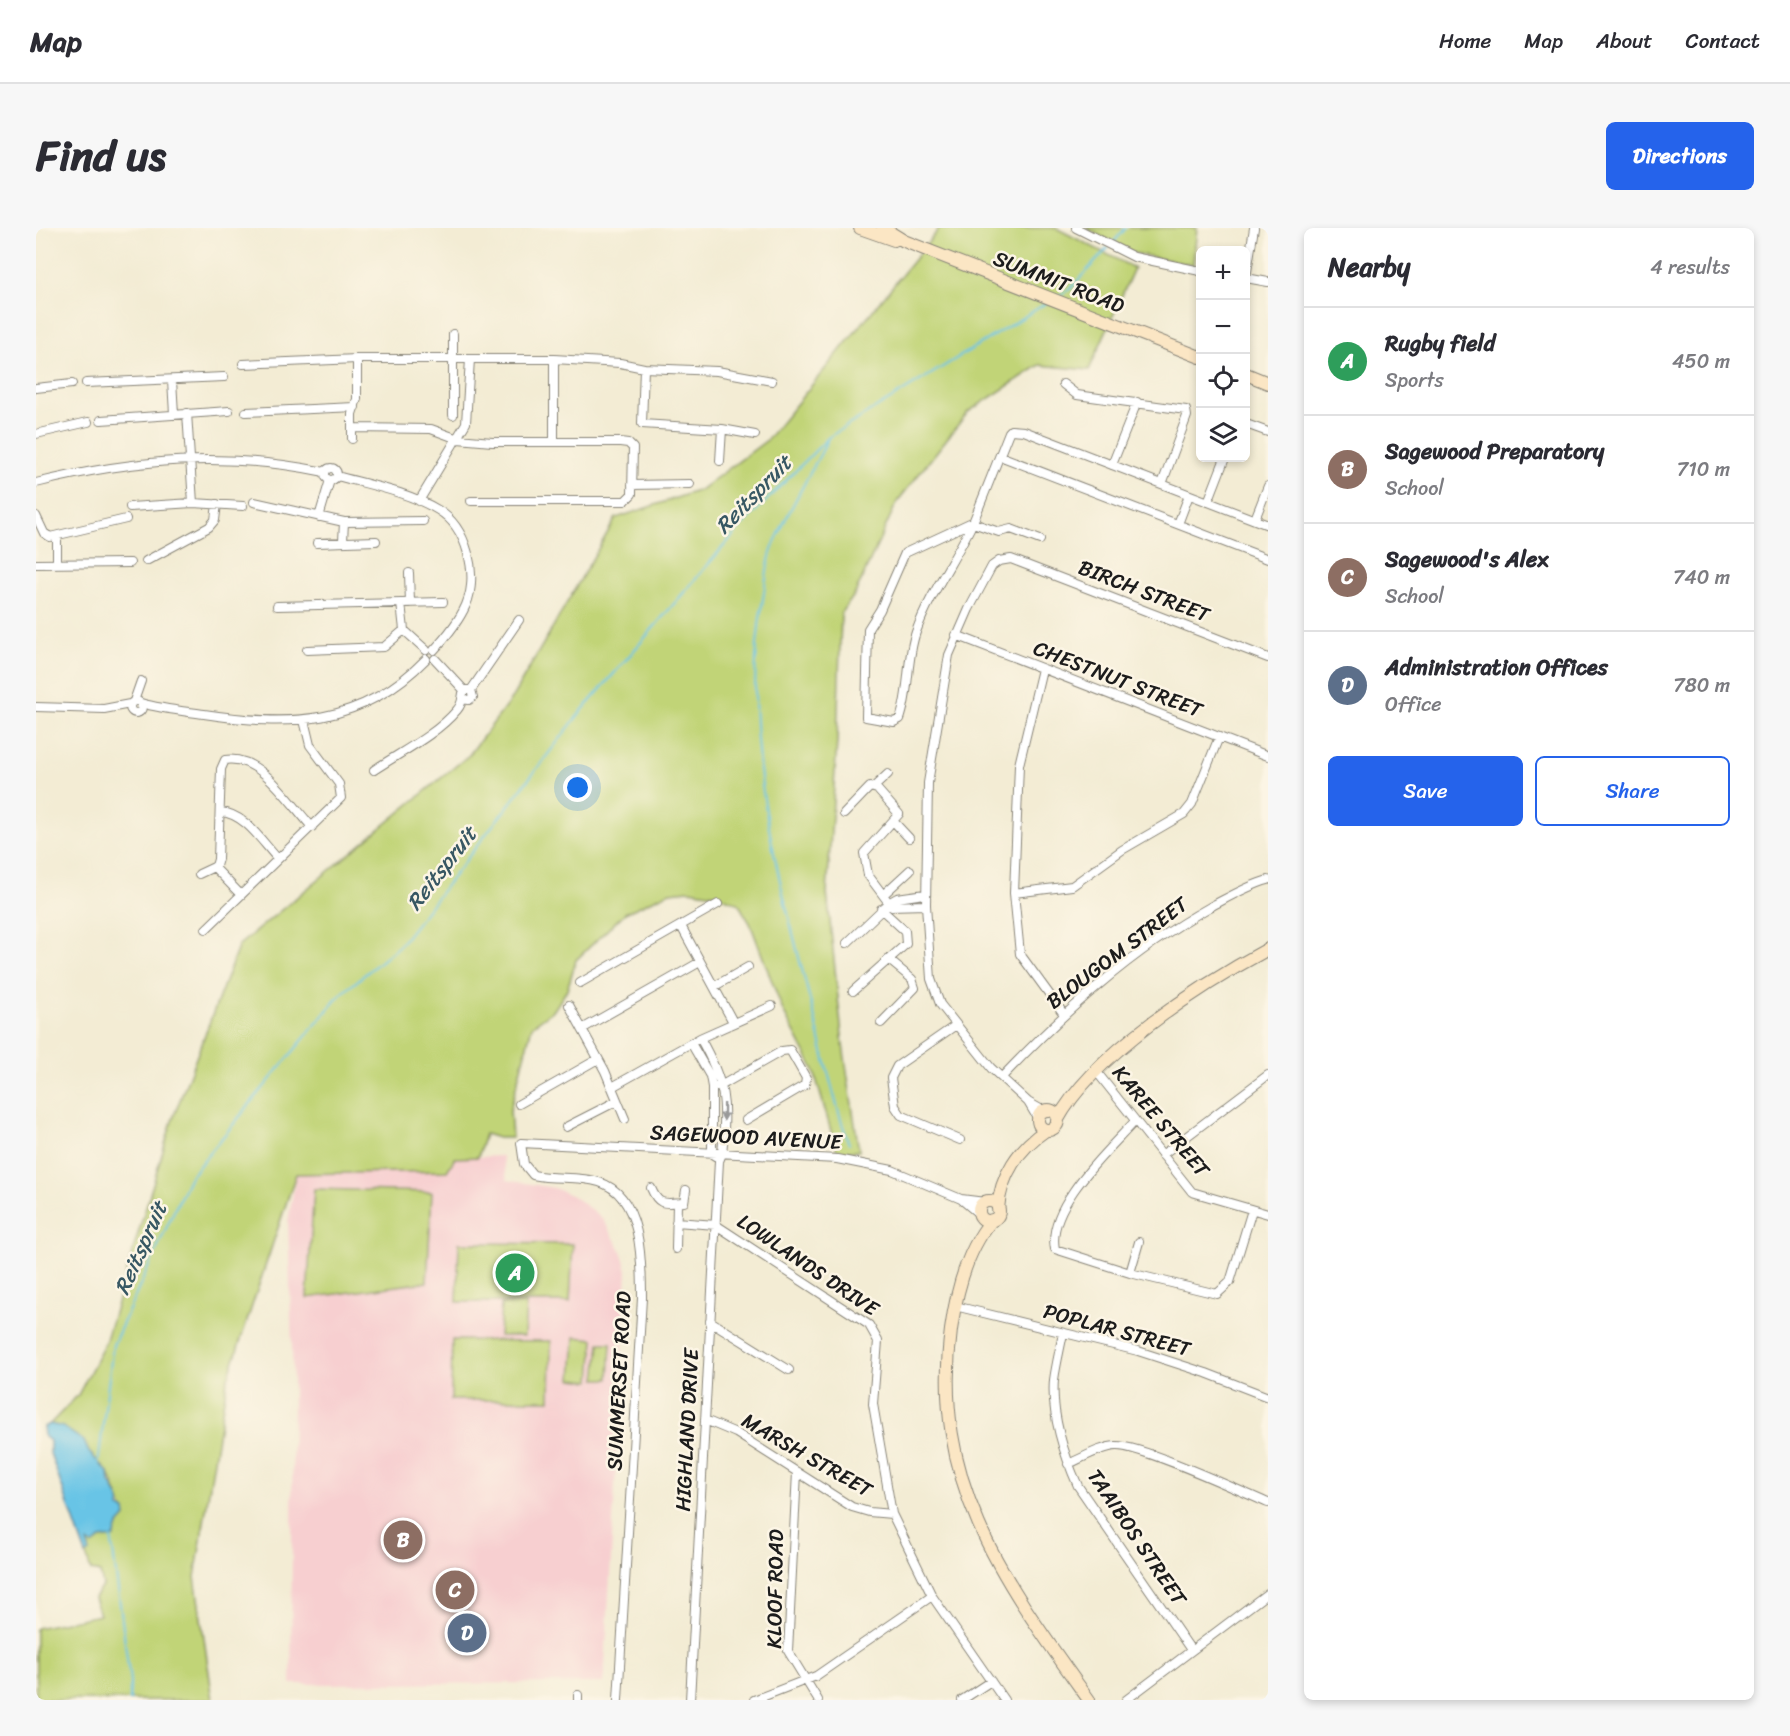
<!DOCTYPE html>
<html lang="en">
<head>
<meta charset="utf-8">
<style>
	:root { --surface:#fff; --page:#f7f7f7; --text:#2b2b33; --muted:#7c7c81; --line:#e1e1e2; --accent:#2563eb }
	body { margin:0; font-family:Sriracha,sans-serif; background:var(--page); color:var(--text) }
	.controls { position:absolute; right:18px; top:18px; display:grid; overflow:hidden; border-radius:9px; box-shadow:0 3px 9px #0003 }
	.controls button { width:54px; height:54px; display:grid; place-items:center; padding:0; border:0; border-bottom:2px solid var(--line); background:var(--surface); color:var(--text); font:30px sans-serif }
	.you { position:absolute; left:542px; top:560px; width:21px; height:21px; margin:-15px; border:4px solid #fff; border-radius:50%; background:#1a73e8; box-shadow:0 0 0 9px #1a73e833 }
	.badge { display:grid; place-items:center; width:39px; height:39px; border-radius:50%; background:var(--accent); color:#fff; font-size:20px; font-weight:700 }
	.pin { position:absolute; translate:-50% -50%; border:3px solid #fff; box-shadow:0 2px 6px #0006 }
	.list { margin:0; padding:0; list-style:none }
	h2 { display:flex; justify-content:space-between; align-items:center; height:78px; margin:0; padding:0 24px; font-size:26px }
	h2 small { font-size:20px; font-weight:400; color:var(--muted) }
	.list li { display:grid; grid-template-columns:39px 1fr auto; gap:18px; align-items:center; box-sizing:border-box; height:108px; padding:0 24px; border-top:2px solid var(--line) }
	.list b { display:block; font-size:22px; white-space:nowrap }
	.list p { margin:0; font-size:20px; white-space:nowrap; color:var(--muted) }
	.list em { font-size:20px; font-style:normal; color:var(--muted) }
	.actions { display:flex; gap:12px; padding:18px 24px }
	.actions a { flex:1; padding:14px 0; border:2px solid var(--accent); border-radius:9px; text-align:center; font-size:21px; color:var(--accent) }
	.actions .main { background:var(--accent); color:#fff }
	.icon { flex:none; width:33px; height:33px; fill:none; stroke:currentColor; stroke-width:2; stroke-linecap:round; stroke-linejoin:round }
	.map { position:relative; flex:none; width:1232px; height:1472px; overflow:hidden; border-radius:9px }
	header { display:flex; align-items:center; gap:36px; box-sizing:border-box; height:84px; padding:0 30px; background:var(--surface); border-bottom:2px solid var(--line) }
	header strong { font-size:28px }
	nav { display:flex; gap:33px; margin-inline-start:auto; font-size:21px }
	.intro { display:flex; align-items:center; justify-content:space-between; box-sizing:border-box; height:144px; padding:0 36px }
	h1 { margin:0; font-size:42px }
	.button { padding:15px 27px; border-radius:9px; background:var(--accent); color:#fff; font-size:21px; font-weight:700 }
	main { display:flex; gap:36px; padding:0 36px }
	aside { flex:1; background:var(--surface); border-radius:9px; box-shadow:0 3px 9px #0003 }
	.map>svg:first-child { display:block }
	.built { fill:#f7cfd0 }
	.green { fill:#c1d477; stroke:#6e784a; stroke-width:1.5 }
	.water { fill:#68c4e6; stroke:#427081; stroke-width:1.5 }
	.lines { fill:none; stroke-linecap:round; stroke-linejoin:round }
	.stream { stroke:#68c4e6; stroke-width:2 }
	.street-casing { stroke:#888478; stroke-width:10 }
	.secondary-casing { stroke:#888478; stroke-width:14 }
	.street { stroke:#fff; stroke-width:8 }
	.secondary { stroke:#fbe6c4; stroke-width:12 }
	.oneway { fill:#999 }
	.labels { text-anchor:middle; stroke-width:5; stroke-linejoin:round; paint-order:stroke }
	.street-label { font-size:21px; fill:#1c1c1c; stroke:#fcf5e5 }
	.water-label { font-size:22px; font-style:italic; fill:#375763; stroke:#fcf5e5 }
</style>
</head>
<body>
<header>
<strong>Map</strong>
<nav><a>Home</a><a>Map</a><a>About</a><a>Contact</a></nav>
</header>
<div class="intro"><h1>Find us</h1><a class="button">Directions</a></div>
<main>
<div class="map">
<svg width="1232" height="1472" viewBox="0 0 1232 1472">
	<rect width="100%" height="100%" fill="#fcf5e5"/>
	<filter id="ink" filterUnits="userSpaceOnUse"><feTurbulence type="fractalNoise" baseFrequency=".0167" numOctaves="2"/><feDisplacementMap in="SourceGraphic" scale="12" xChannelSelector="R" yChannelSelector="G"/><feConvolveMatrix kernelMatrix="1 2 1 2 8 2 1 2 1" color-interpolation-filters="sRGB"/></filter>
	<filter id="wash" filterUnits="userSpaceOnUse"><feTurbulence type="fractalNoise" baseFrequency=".008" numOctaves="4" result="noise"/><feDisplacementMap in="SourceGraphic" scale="24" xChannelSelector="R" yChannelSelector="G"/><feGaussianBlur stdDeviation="1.35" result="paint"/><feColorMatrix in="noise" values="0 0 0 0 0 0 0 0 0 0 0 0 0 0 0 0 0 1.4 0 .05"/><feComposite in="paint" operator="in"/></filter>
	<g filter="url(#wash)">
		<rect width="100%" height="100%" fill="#f3ecd4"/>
		<!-- built -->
		<path class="built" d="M466,928L471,952L518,960L537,968L566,990L585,1022L591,1042L568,1455L255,1456L257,1154L252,994L260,946L411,943L419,930Z"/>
		<!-- green -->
		<path class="green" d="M904,0H1020L1098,40L1053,142L1004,137L932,184L861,274L819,366L805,386L801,513L791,665L807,817L823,923L801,924L777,840L747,783L714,695L702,675L679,666L653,662L634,664L589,685L540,732L531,762L518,782L496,798L474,882L476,910H462L449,906L442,929L419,930L411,943L260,946L191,1153L159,1349L177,1472H0V1400L64,1387L58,1370L67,1357L64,1345L55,1343L50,1327V1313L90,1289L73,1245L14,1196L42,1167L69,1115L136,893L203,717L433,527L474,473L580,290L664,262L731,212Z
			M1049,0H1161L1157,37L1097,25Z
			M278,961L396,964L391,1054L271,1070Z
			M423,1015L537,1016L534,1074H421Z
			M465,1076H490L488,1108H463Z
			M539,1109L558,1111L555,1153L536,1151Z
			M416,1112L515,1113L514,1172H415Z
			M564,1115H575L573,1151H560Z"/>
		<!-- water -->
		<path class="water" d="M14,1196L27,1199L48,1213L53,1224L73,1245L74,1254L84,1272L83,1280L89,1282L90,1289L82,1298L78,1309L65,1311L56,1317L51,1314L54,1324L50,1327L14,1225V1213L8,1208L7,1199Z"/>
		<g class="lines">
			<!-- stream -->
			<path class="stream" d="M1076,16L1090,0
				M1022,68L1034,61L1072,20
				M791,213C773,249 750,285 736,322C730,337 730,356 727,371C702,508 740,640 774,772C787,820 796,869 813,916
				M62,1236L77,1117L153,950L303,768L364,717L544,485L706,297L793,209L1012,74
				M75,1308L94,1453V1472"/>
		</g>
	</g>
	<g filter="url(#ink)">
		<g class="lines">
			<defs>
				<path id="street" d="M1040,0L1098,29L1164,43
					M1218,0L1210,50L1232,54
					M417,106V187
					M518,131L584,135L608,140L606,196L686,201L719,207
					M207,136L321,131H518V213
					M608,140L681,143L736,153
					M136,152L138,186
					M50,155L188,149
					M1027,156L1041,167L1150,182L1151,188L1126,256
					M0,160L36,156
					M210,184L319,179
					M151,185L157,275
					M65,192L193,183
					M1210,196L1232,204
					M317,200L395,201L422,211L456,214H584L592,215L597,220L596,266L589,273H435
					M0,206L52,194
					M316,211V186L321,171V131
					M964,228L1232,331
					M684,233L686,201
					M1076,237L1101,174
					M289 246a6 6 0 1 1 12 0a6 6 0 1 1-12 0Z
					M301,248C334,257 372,264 402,282C431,299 443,347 430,377C423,393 410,409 398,422
					M0,255C97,231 191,223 289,244
					M596,257L654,256
					M383,273L430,195L434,131
					M218,274L308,294L387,293
					M1172,274L1189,230
					M94,279L157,275L207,278
					M0,288L8,305L14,309L90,291
					M283,289L294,252
					M1219,291L1232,258
					M1142,296L1153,267
					M21,310V335
					M1004,312L975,301L963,304L937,295H934L869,325L844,382L832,401L830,489L858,494L864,491C874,464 870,432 880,404C894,365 921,329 938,292L973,204L975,202L988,203L1232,297
					M307,313L308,294
					M281,315L340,313
					M110,333L173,299L179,292L181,276
					M0,336L94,335
					M373,345L374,375
					M365,375L368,402L390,422
					M241,378L407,374
					M920,407L1232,528
					M271,422L348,419L368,402
					M399,431L428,462
					M1006,441L983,537L978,665L984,726L1027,785
					M435,462L483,392
					M94 479a6 6 0 1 1 12 0a6 6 0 1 1-12 0Z
					M98,473L105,453
					M105,475C125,481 147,483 168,486C253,499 325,498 390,431
					M0,479L68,481L94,476
					M338,542C365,524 400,507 421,482C428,474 425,469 428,462H435L437,469L433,472L428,471
					M838,559L852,546
					M184,584C209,585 226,614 242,631
					M808,586L834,559L841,561L863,586L828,625L832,647L856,679
					M858,594L873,610
					M178,639L205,667
					M163,646L180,638L182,631L185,541L189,532C224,526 254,575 276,599
					M978,665L1036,658L1086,622L1148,586L1156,576L1183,509
					M848,666L874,642
					M853,678L890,677
					M645,698L697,794
					M170,701L305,570L303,556L274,517L268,492
					M811,715L854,674L861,670L889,666
					M544,755L682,676
					M679,758L712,739
					M817,763L870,716L869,703L845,681
					M533,777L569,843L589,891
					M845,795L879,760L876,751L853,732
					M920,797L861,838L855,850L859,878L865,887L924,912
					M546,801L664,734
					M655,815L674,848L676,859V926L679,928
					M1060,843L1156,964L1232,986
					M966,849C1028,784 1095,723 1174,679C1193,669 1211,658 1232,652
					M576,859L664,810L736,778
					M676,859L686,857L746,823L754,822L770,850L769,857L710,892
					M992,874L1002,891
					M483,876L562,831
					M1008,883L992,874L955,840L904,776L895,751L890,677L892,555L913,427L933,381L956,338L963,333L975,331L1232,430
					M1099,893C1072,923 1010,978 1019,1021L1094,1045L1181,1066L1194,1054L1216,982
					M530,899L581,873
					M1126,927L1232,847
					M615,960C623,979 629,975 648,974L650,962
					M926,972L944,987
					M640,994L680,997L833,1097L842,1113L837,1176L856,1286L896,1368L968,1472
					M640,1021L641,975
					M1094,1045L1103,1014
					M919,1078L1102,1123L1170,1145L1232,1169
					M674,1093L753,1142
					M1027,1105C1024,1121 1020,1137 1018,1152C1015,1186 1028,1227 1042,1258L1155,1422
					M669,1192L700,1205L816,1279L833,1284L856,1286
					M1032,1236C1047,1230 1064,1219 1080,1218C1105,1217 1204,1263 1232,1275
					M761,1244L752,1423L782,1472
					M542,1472V1467
					M582,1472L606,1070C606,1033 606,967 563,954C542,947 519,952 497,947L488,936L485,915L801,931L856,942L925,971L949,974
					M654,1472L683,933L686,926C691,874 690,856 664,810
					M718,1472L780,1448L896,1368
					M926,1472L955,1453
					M1090,1472L1232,1365"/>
				<path id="secondary" d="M824,0L858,12
					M847,0L868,13L1164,129
					M1210,146L1232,155
					M1002 892a10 10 0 1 1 20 0a10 10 0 1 1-20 0Z
					M1021,893C1056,827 1167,756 1232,721
					M943 983a10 10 0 1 1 20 0a10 10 0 1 1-20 0Z
					M962,981C964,948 983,920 1010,902
					M956,992C931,1021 920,1065 915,1102C895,1256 968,1353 1053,1472"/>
			</defs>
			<!-- street casing -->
			<use href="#street" class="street-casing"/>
			<!-- secondary casing -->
			<use href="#secondary" class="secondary-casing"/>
			<!-- street -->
			<use href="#street" class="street"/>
			<!-- secondary -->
			<use href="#secondary" class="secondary"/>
		</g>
		<!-- one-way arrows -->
		<defs><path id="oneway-solid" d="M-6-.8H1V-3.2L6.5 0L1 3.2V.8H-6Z" transform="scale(1.5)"/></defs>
		<use class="oneway" href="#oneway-solid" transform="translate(688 884) rotate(91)"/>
	</g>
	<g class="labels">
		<!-- street labels -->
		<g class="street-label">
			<text transform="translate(1023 54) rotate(21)" y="7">SUMMIT ROAD</text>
			<text transform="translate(1108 363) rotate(21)" y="7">BIRCH STREET</text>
			<text transform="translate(1082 451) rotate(21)" y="7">CHESTNUT STREET</text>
			<text transform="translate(1081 725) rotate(-37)" y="7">BLOUGOM STREET</text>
			<text transform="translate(1125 893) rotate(50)" y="7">KAREE STREET</text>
			<text transform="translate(710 909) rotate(3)" y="7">SAGEWOOD AVENUE</text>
			<text transform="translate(772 1037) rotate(34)" y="7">LOWLANDS DRIVE</text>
			<text transform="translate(1081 1102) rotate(15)" y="7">POPLAR STREET</text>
			<text transform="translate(583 1153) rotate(-87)" y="7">SUMMERSET ROAD</text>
			<text transform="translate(651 1202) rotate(-87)" y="7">HIGHLAND DRIVE</text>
			<text transform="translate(771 1227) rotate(30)" y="7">MARSH STREET</text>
			<text transform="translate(1101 1309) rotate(56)" y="7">TAAIBOS STREET</text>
			<text transform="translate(739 1361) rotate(-89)" y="7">KLOOF ROAD</text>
		</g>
		<!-- water labels -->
		<g class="water-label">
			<text transform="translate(717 266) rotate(-46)" y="8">Reitspruit</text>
			<text transform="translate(405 640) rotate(-52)" y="8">Reitspruit</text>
			<text transform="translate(104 1020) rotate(-66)" y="8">Reitspruit</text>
		</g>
	</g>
</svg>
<div class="controls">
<button>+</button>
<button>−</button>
<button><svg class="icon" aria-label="locate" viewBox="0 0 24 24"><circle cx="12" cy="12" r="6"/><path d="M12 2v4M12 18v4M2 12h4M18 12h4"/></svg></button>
<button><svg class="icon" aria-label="layers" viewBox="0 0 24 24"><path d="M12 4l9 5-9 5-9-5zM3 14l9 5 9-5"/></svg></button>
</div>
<div class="you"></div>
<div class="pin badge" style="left:479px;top:1045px;background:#2e9e5b">A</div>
<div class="pin badge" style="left:367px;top:1312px;background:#8d6e63">B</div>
<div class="pin badge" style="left:419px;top:1362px;background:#8d6e63">C</div>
<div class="pin badge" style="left:431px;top:1405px;background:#5c6f8a">D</div>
</div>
<aside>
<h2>Nearby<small>4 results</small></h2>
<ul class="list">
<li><span class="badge" style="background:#2e9e5b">A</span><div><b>Rugby field</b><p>Sports</p></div><em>450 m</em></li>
<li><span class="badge" style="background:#8d6e63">B</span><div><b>Sagewood Preparatory</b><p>School</p></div><em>710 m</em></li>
<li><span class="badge" style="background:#8d6e63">C</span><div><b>Sagewood's Alex</b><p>School</p></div><em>740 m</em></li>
<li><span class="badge" style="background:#5c6f8a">D</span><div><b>Administration Offices</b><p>Office</p></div><em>780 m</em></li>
</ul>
<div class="actions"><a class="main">Save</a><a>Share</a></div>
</aside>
</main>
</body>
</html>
